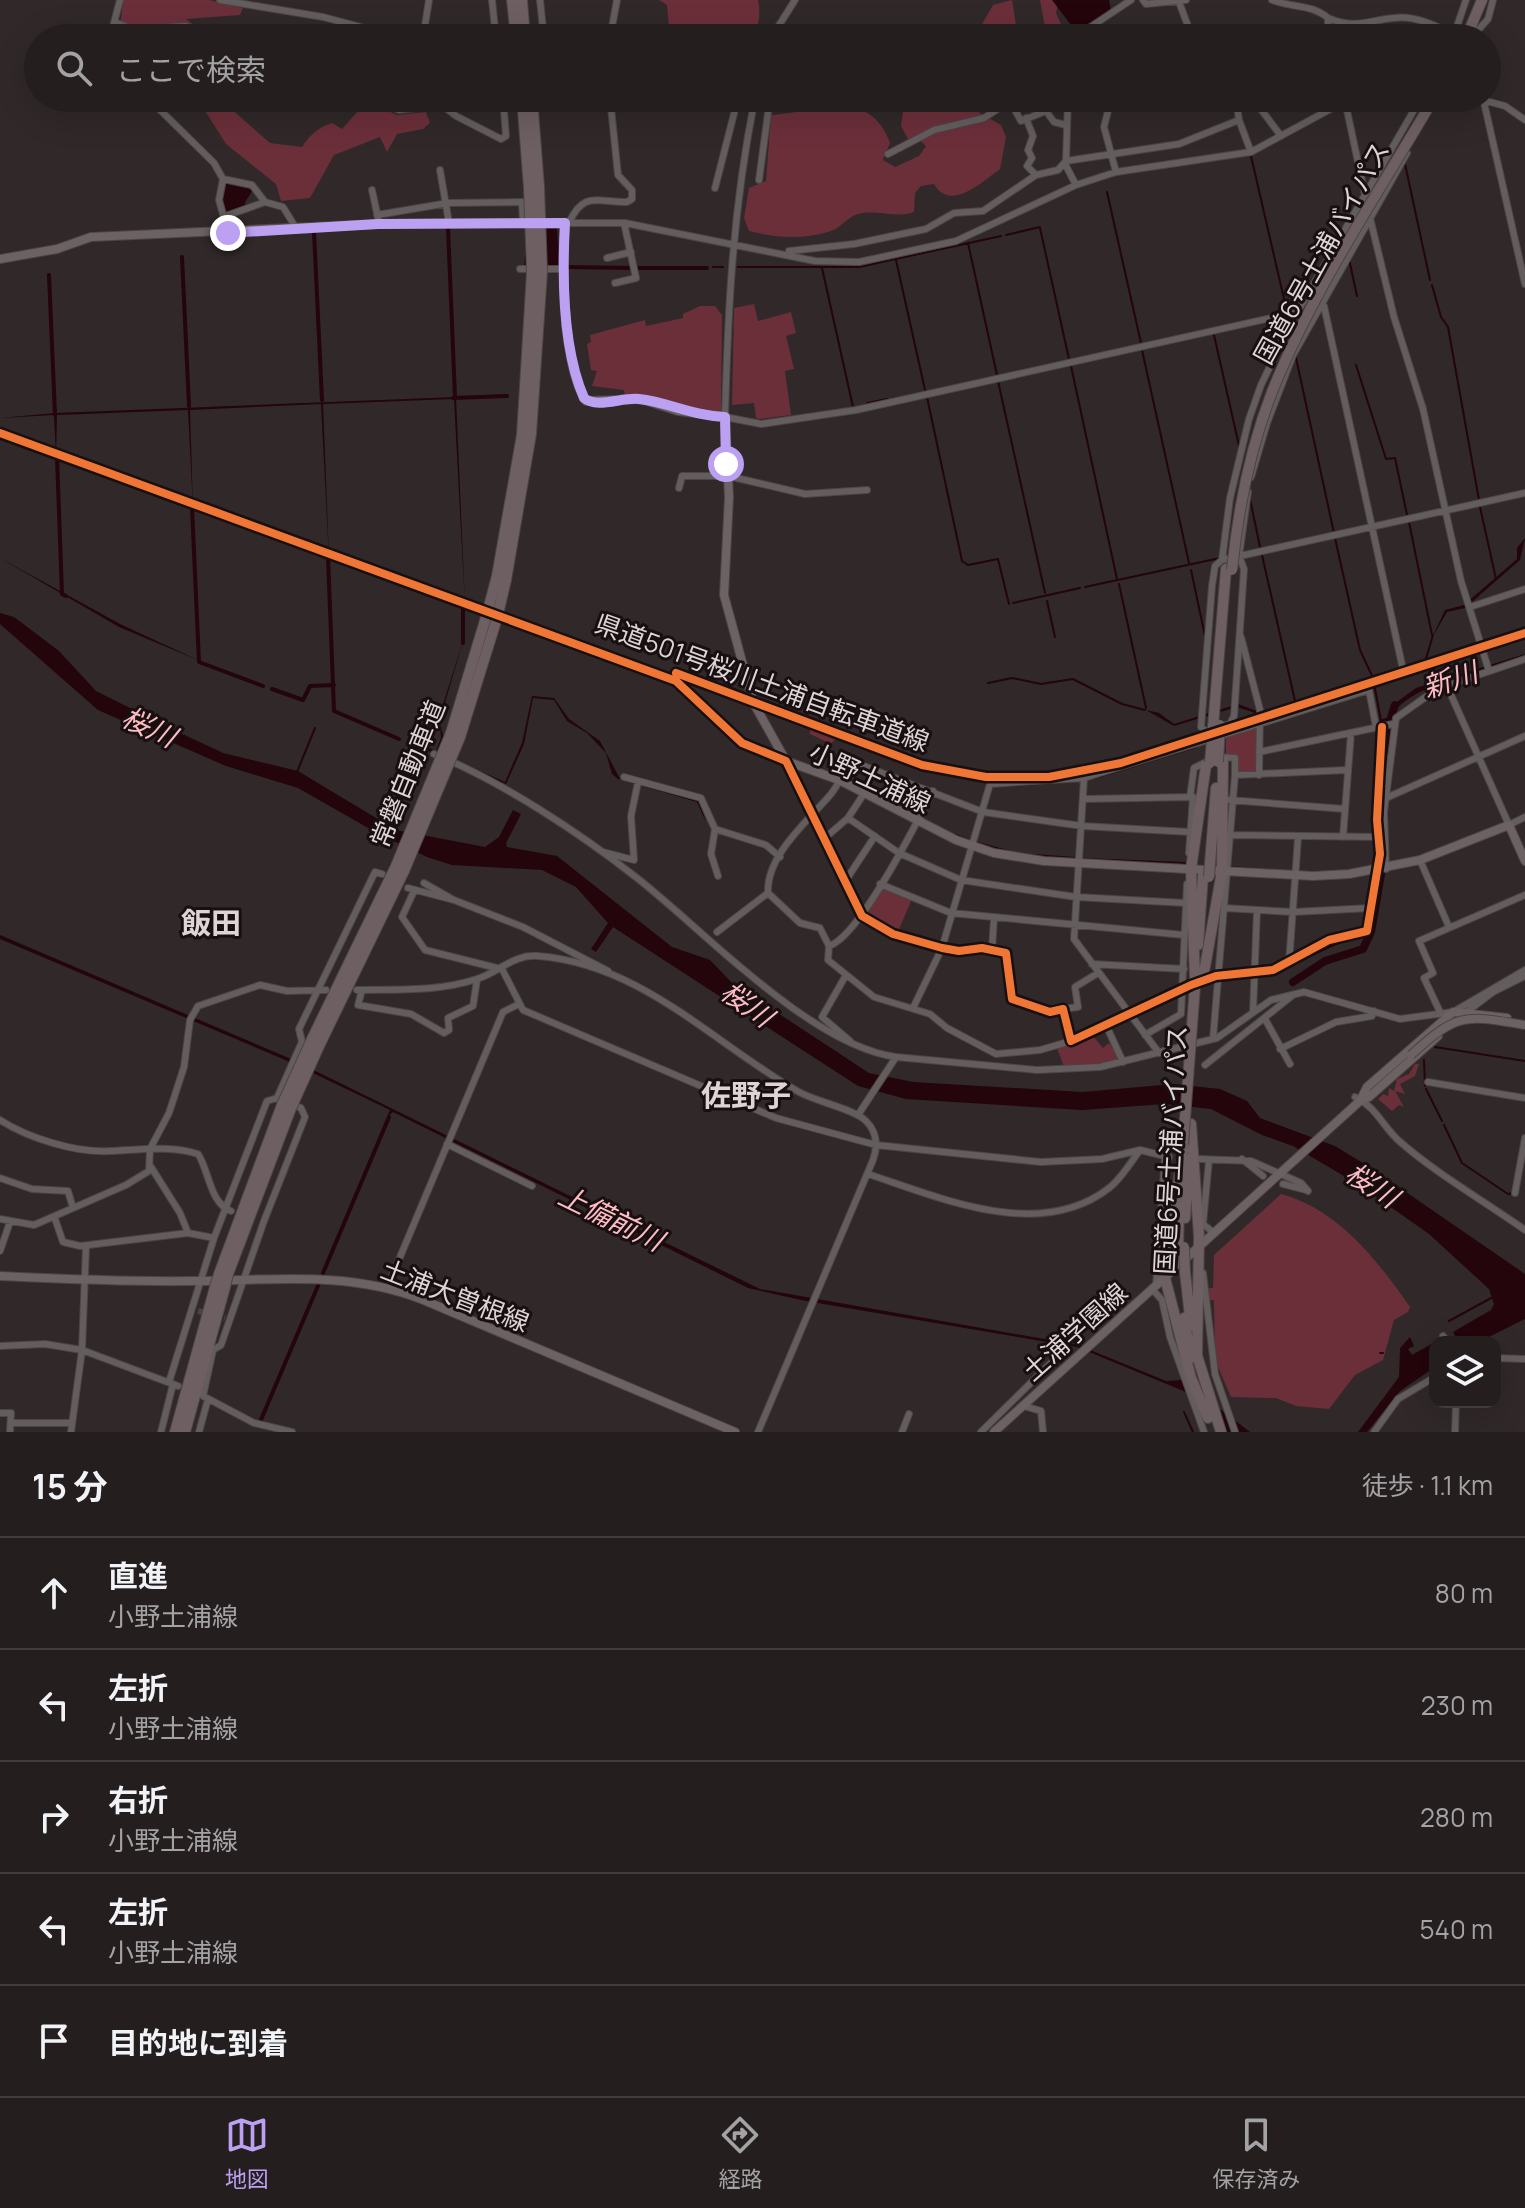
<!DOCTYPE html>
<html lang="ja">
<head>
<meta charset="utf-8">
<style>
	:root { --surface:#241e1f; --page:#2c2728; --text:#f1f3f6; --muted:#a3a2a4; --line:#413c3d; --accent:#bca0f2 }
	body { margin:0; font-family:Manrope,"Noto Sans JP",sans-serif; background:var(--page); color:var(--text) }
	.controls { position:absolute; right:24px; bottom:24px; display:grid; overflow:hidden; border-radius:16px; box-shadow:0 8px 32px #0002 }
	.controls button { width:72px; height:72px; display:grid; place-items:center; padding:0; border:0; border-bottom:2px solid var(--line); background:var(--surface); color:var(--text); font:40px sans-serif }
	.stop { position:absolute; width:24px; height:24px; margin:-18px; border:6px solid #bca0f2; border-radius:50%; background:#fff }
	.stop.end { background:#bca0f2; border-color:#fff; box-shadow:0 2px 8px #0008 }
	.list { margin:0; padding:0; list-style:none }
	h2 { display:flex; justify-content:space-between; align-items:center; height:104px; margin:0; padding:0 32px; font-size:34px }
	h2 small { font-size:26px; font-weight:400; color:var(--muted) }
	.list li { display:grid; grid-template-columns:52px 1fr auto; gap:24px; align-items:center; box-sizing:border-box; height:112px; padding:0 32px; border-top:2px solid var(--line) }
	.list b { display:block; font-size:30px; white-space:nowrap }
	.list p { margin:0; font-size:26px; white-space:nowrap; color:var(--muted) }
	.list em { font-size:26px; font-style:normal; color:var(--muted) }
	.icon { flex:none; width:44px; height:44px; fill:none; stroke:currentColor; stroke-width:2; stroke-linecap:round; stroke-linejoin:round }
	.map { position:relative; flex:none; width:1525px; height:1432px; overflow:hidden }
	.search { position:absolute; background:var(--surface); box-shadow:0 8px 32px #0002; left:24px; right:24px; top:24px; height:88px; display:flex; align-items:center; gap:20px; box-sizing:border-box; padding:0 28px; border-radius:44px; color:var(--muted); font-size:30px }
	.sheet { height:664px; background:var(--surface) }
	nav { display:flex; justify-content:space-around; align-items:center; box-sizing:border-box; height:112px; border-top:2px solid var(--line); background:var(--surface); font-size:22px; color:var(--muted) }
	nav a { display:grid; justify-items:center; gap:4px }
	nav .on { color:var(--accent) }
	.map>svg:first-child { display:block }
	.green { fill:#6b2f3a }
	.water { fill:#23050b }
	.lines { fill:none; stroke-linecap:round; stroke-linejoin:round }
	.stream { stroke:#23050b; stroke-width:2 }
	.canal { stroke:#23050b; stroke-width:4 }
	.river { stroke:#23050b; stroke-width:8 }
	.minor-tunnel { stroke:#4a4243; stroke-width:6; stroke-dasharray:6 3; stroke-linecap:butt }
	.minor-casing { stroke:#4c4445; stroke-width:8 }
	.major-casing { stroke:#4c4445; stroke-width:10 }
	.highway-casing { stroke:#4c4445; stroke-width:12 }
	.minor { stroke:#645d5e; stroke-width:6 }
	.major { stroke:#6d6263; stroke-width:8 }
	.highway { stroke:#6e5f62; stroke-width:10 }
	.major-bridge-casing { stroke:#4c4445; stroke-width:10; stroke-linecap:butt }
	.highway-bridge-casing { stroke:#4c4445; stroke-width:12; stroke-linecap:butt }
	.major-bridge { stroke:#6d6263; stroke-width:8 }
	.highway-bridge { stroke:#6e5f62; stroke-width:10 }
	.cycleway-casing { stroke:#170f10; stroke-width:13 }
	.cycleway { stroke:#f07635; stroke-width:8 }
	.route { stroke:#bca0f2; stroke-width:10 }
	.labels { text-anchor:middle; stroke-width:6; stroke-linejoin:round; paint-order:stroke }
	.street-label { font-size:26px; fill:#dfd4d5; stroke:#170f10 }
	.water-label { font-size:28px; font-style:italic; fill:#febbc3; stroke:#170f10 }
	.quarter-label { font-size:30px; font-weight:bold; fill:#dfd4d5; stroke:#170f10 }
</style>
</head>
<body>
<div class="map">
<svg width="1525" height="1432" viewBox="0 0 1525 1432">
	<rect width="100%" height="100%" fill="#302829"/>
	<!-- green -->
	<path class="green" d="M123,0H209L243,8L240,15L186,19L209,38H119Z
		M659,0H758C761,14 759,25 753,38H670L667,5Z
		M1012,0L1018,38H974L993,5Z
		M1040,0H1059L1056,13L1066,35L1064,38H1047Z
		M197,98H219L270,143L302,147C309,136 318,127 332,123L342,129L367,101L397,115L426,112L430,123L423,129L397,134L387,152L380,137L334,155L310,198L281,201L276,184L226,144Z
		M896,98H935L940,111L973,109L1001,125L1006,137L1000,169C981,183 950,212 934,184L921,186L915,193L914,212C895,219 878,209 858,214C847,217 841,228 831,231C804,240 776,238 749,231L744,218L749,188L766,181L771,115C816,113 869,85 890,143L883,160L895,167L919,156L926,146L915,136L908,139L901,126L903,111Z
		M754,304L758,321L791,312L796,333L786,336L794,369L785,371L791,415L759,419L756,418L754,403L732,405L734,308Z
		M700,306H715L722,315L721,414L708,415L625,398L624,390L592,386L597,371L591,370L587,344L591,342L590,335L645,320L646,326L683,318V314Z
		M1256,727L1258,774H1237V757L1226,754V736Z
		M810,728L826,731L827,728L922,763L921,766L837,737L831,744L810,734Z
		M880,886L912,899L897,934L864,915Z
		M1092,1035L1103,1048L1109,1043L1122,1061L1064,1067L1057,1048Z
		M1415,1064H1419L1415,1076L1400,1084L1405,1094L1395,1091L1404,1107L1399,1105L1392,1111L1378,1099L1383,1094L1388,1096L1389,1088L1394,1091L1397,1079L1409,1074Z
		M1281,1194C1338,1209 1378,1261 1410,1307L1408,1312L1394,1320L1383,1360L1355,1375L1329,1409L1296,1406L1276,1398L1231,1397L1215,1360L1214,1300H1207L1206,1288H1213L1214,1255Z"/>
	<!-- water -->
	<path class="water" d="M1052,0H1109L1111,11L1084,32L1071,25Z
		M226,181L253,190L245,202L246,207L225,213L221,201Z
		M557,228L559,266L524,267L528,229Z
		M456,397L465,606L454,399L323,404L329,558L321,404L190,410L193,509L188,410L57,415L56,457L54,415L0,418L56,413Z
		M1525,538L1520,560L1465,608L1447,612L1432,638L1445,610L1464,605L1517,559V548Z
		M0,558L120,624L200,661L119,627Z
		M0,613L14,617L59,651L96,691L174,730L223,753L298,771L396,830L485,847L499,837L513,810L521,814L506,843L507,847L557,856L672,947L710,960L732,983L869,1073L913,1082L1083,1092L1173,1084L1220,1089L1247,1101L1260,1118L1335,1146L1371,1168L1525,1274V1319L1479,1342H1458L1453,1332L1491,1310L1494,1304L1489,1289L1429,1234L1361,1186L1293,1146L1262,1135L1211,1109L1164,1104L1082,1110L906,1099L858,1086L613,927L596,952L591,949L608,923L576,887L542,870L452,865L427,857L377,833L298,788L226,766L98,710L0,624Z
		M464,638L439,723L444,737L438,752L505,782L522,743L532,696L554,698L569,719L600,741L619,777L699,799L706,822L697,802L618,779L612,774L606,753L587,733L567,721L554,700L533,698L524,744L506,784L412,744L413,741L436,751L441,738L439,717Z
		M1525,654C1519,660 1507,663 1497,666C1459,679 1414,685 1391,715L1394,704L1416,688Z
		M1296,702L1261,715L1237,707L1174,726L1146,710L1159,713L1174,724L1238,704L1262,713Z
		M0,935L291,1059L760,1289L1078,1345L1166,1381L1182,1380L1250,1432H1221L1186,1392L1077,1347L806,1301L748,1288L393,1112L387,1117L390,1110L290,1062L0,939Z
		M1410,1337L1414,1346L1408,1349L1412,1355L1435,1342V1367L1400,1391L1367,1432H1358L1399,1377L1400,1348Z"/>
	<g class="lines">
		<!-- stream -->
		<path class="stream" d="M1251,156L1287,312
			M1405,164L1430,280
			M1107,192L1141,343
			M1040,228L1069,359
			M1006,235L1040,227
			M968,243L997,375
			M1349,259L1357,296
			M896,260L925,390
			M713,267H723
			M738,267H859L1001,236
			M822,268L853,407
			M1432,285L1441,317L1448,327L1479,500
			M1214,335L1240,450
			M1142,350L1189,563
			M1296,358L1334,533
			M1356,365L1386,459L1395,458L1407,515
			M1071,366L1117,579
			M998,381L1045,593
			M927,397L962,561L968,565L998,559L1009,604
			M893,399L934,390
			M1250,499L1260,547
			M1480,507L1496,579
			M1409,522L1432,635
			M1335,538L1360,650L1373,678L1381,721L1392,717
			M1262,555L1295,701
			M1191,570L1205,636
			M1119,584L1146,708
			M1085,587L1220,558
			M1047,601L1055,637
			M1013,603L1080,588
			M988,683L1012,678L1041,684L1073,679L1122,704L1145,710
			M1293,704L1425,662L1433,635
			M297,772L315,728
			M1095,778L1196,747
			M847,779L895,804
			M1008,786L1077,781
			M953,834L969,840
			M978,843L1007,851
			M1033,855L1075,858
			M1083,859L1185,863
			M1232,867L1253,869
			M1256,976C1292,971 1320,946 1357,937
			M1238,978L1248,977
			M1435,1047L1525,1061
			M1424,1060L1425,1086
			M1426,1089L1442,1121
			M1444,1125L1462,1163L1508,1194L1513,1193
			M1449,1321L1493,1297
			M1380,1353H1383
			M1184,1412L1193,1432"/>
		<!-- canal -->
		<path class="canal" d="M448,228L455,397
			M314,232L322,400
			M182,257L189,406
			M566,267L632,268
			M637,268H707
			M49,275L55,415
			M453,398L507,396
			M868,404L887,400
			M57,457L62,594L66,596
			M192,508L199,662L263,686
			M328,557L334,711L399,739
			M463,643V605
			M272,689L303,700L310,686L334,685
			M323,1273L389,1117
			M260,1422L320,1281"/>
		<!-- river -->
		<path class="river" d="M1382,866C1387,812 1376,757 1395,705
			M1293,982L1325,961L1363,949L1371,932L1381,874"/>
		<!-- minor-tunnel -->
		<path class="minor-tunnel" d="M198,1311L225,1318"/>
		<defs>
			<path id="minor" d="M220,0L323,17L402,38
				M492,0L496,38
				M540,0L544,38
				M1143,0L1146,4L1186,0
				M1272,0C1292,8 1312,4 1328,18V26L1313,38
				M1179,2L1188,26L1184,38
				M1328,18C1355,30 1369,20 1394,18C1415,15 1437,26 1455,35
				M115,22L132,29L186,26L221,38
				M1344,25L1355,38
				M110,38L120,0
				M423,38L429,0
				M610,38L617,0
				M758,38L761,35L769,38
				M771,38L795,0
				M1085,38L1086,30L1131,0
				M1453,38L1466,0
				M1471,38L1488,19L1493,0
				M148,98L214,163L223,179L219,200L228,233
				M370,98L399,110L442,105L456,116L501,139L506,136L503,98
				M755,98C733,208 728,305 725,417L761,424L856,410L1298,312
				M1245,98L1260,108L1281,136
				M1475,98L1505,106L1525,120
				M1483,98L1525,284
				M1236,99L1239,120L1251,152
				M1345,101L1365,195
				M1026,118L1033,136L1028,150L1032,158L1027,166L1036,175
				M888,154L934,130L984,118L1010,101L1021,121L1046,111L1054,122L1066,125
				M1066,161L1179,144L1239,120
				M1065,164L1076,185
				M440,170L449,223
				M1116,172L1104,127L1109,107L1128,106V98
				M223,179L252,185L265,202L283,207L296,228
				M759,180L770,98
				M715,188L738,98
				M372,190L378,218
				M377,215L448,203L522,202L523,222
				M223,217L265,202
				M1370,218L1394,317L1423,409L1461,581L1489,671
				M565,223H625L815,261L859,262L956,241L1076,185L1116,172L1251,152L1351,98
				M569,223C583,191 597,202 627,202L632,199V190L618,175L610,98
				M789,251L854,244L926,229L954,213L983,211L1036,175L1058,170L1066,161L1068,98
				M607,258L631,252
				M520,269H562
				M615,283L636,278L624,223
				M1320,304L1324,306L1402,665
				M0,433L676,681L742,743L786,761L862,916L893,934L942,948L959,951L982,948L1006,953L1012,999L1050,1012L1063,1009L1071,1041L1191,985
				M1251,477L1267,423L1293,355L1407,153
				M679,488L682,476H728L805,494L867,490
				M1248,492L1239,556L1244,569L1234,716L1230,724L1205,731L1201,727L1212,586L1215,566L1222,560L1230,498L1249,419L1261,385L1291,323L1421,98
				M1222,560L1525,493
				M1470,607L1525,589
				M1241,637L1260,710L1259,775
				M1447,686L1509,825L1525,817
				M1259,752L1393,724
				M434,754C501,781 580,833 637,878C706,932 810,1045 896,1057
				M1235,775L1347,770
				M624,777L701,798L715,829L766,845L780,857
				M1084,778L1074,939L1159,1053
				M1190,797L1194,768L1208,761
				M1386,798L1525,736
				M1083,799L1191,797
				M1229,800L1345,809
				M848,818L899,853L961,880L1076,897L1186,903
				M715,829L711,854L718,876
				M1230,835L1378,837
				M826,837L848,818L865,792
				M1343,837L1351,733
				M603,852L634,860L631,816L638,782
				M1189,853L1193,797
				M1420,860L1449,927
				M1386,869L1384,812L1396,718L1437,689L1525,659
				M846,880L875,836
				M424,883L452,899
				M880,884L951,913L1184,935
				M408,888L454,900L523,927L608,971
				M414,891L402,917L425,950L497,968
				M1224,908L1293,912L1371,908
				M717,932L768,893
				M829,946C860,936 916,824 933,791
				M992,950L994,918
				M1289,963L1298,838
				M1092,964L1184,969
				M501,967L523,1010L776,1118L876,1145L1041,1162L1102,1159L1140,1150L1169,1157
				M846,975L822,1017L850,1041
				M1207,979L1273,970L1329,940L1367,931L1380,854L1377,820L1382,727
				M357,990C398,989 437,992 477,979C500,972 513,954 538,956C642,964 714,1044 799,1092C817,1102 854,1109 866,1121C877,1132 878,1146 873,1160L758,1432
				M362,990L358,1005L411,1014L444,1033L449,1030L448,1018L473,1006L477,980
				M913,1008L942,948L990,784L1084,778L1369,690L1376,727
				M1063,1009L1078,1007L1075,987L1098,973
				M1253,1012L1257,910
				M1440,1012L1424,978L1433,973L1419,941L1525,895
				M1453,1012L1525,970
				M1465,1013L1493,992L1525,976
				M1265,1019L1290,1064
				M1106,1025L1123,1062
				M1145,1035L1181,1014L1187,884
				M1213,1039L1235,775V758L1219,757
				M1071,1041L1040,1050L996,1054L947,1028L930,1014L874,997L828,960L829,946L820,928L800,923L768,893C766,855 809,820 831,794C839,784 844,771 851,761L983,812L1082,826L1190,832
				M1280,1049L1336,1022L1372,1016L1374,1011
				M1205,1065L1293,995
				M1428,1082L1525,1098
				M1355,1097C1376,1107 1382,1125 1398,1140C1435,1173 1484,1201 1525,1230
				M277,1098L302,1042L299,1029L375,872L382,874
				M858,1115L896,1057L1037,1070L1100,1067L1217,1038L1271,1000L1304,992L1400,1019L1453,1012
				M0,1120C28,1138 76,1153 109,1151C138,1150 169,1145 198,1154C209,1170 210,1204 231,1211
				M447,1144L532,1186
				M1200,1159L1251,1161L1301,1183L1308,1191
				M1242,1159L1263,1176
				M1209,1160L1203,1224L1214,1233
				M151,1167L180,1213L188,1233
				M868,1174C941,1198 1040,1242 1109,1188C1121,1179 1131,1162 1140,1150
				M0,1178L32,1189L68,1191L73,1208
				M1283,1184L1306,1190
				M1515,1193L1525,1138
				M54,1216L63,1242L80,1246L188,1233L214,1238
				M0,1219L34,1225L126,1185L149,1171L150,1149L169,1113L184,1067L190,1020L198,1006L260,985L287,991L326,990
				M0,1251L10,1222
				M1203,1273L1215,1374L1235,1432
				M1156,1286L1165,1157
				M387,1288L503,1012L517,1005
				M1152,1289L1162,1300L1170,1337L1204,1432
				M1443,1336L1447,1342
				M0,1346L45,1344L82,1350L178,1386
				M1495,1358L1525,1359
				M169,1382L214,1238L267,1101L277,1098L301,1108L305,1117L264,1221L221,1345L213,1350L203,1396L254,1423L292,1432
				M1024,1406L1041,1411L1043,1432
				M0,1413H11L10,1432
				M13,1423H72
				M71,1432L82,1350L86,1247
				M161,1432L173,1384
				M199,1432L208,1399
				M902,1432L909,1414
				M981,1432L1064,1350
				M1374,1432L1398,1399L1435,1377
				M1455,1432L1456,1402"/>
			<path id="major" d="M0,259L57,249L91,237L378,224L565,223C562,266 562,365 586,401L641,399L678,411L725,417L729,497L724,595L753,702L786,761L839,780L956,840L994,853L1044,861L1313,876L1349,874L1420,860L1509,825L1525,861
				M1361,1099L1367,1087L1453,1012L1507,1018
				M0,1276C63,1279 127,1282 190,1281C270,1281 345,1270 421,1299L735,1432
				M994,1432L1361,1100L1369,1097L1438,1036"/>
			<path id="highway" d="M512,0L516,38
				M522,0L525,38
				M1466,38L1482,0
				M522,98L529,188
				M532,98L539,187
				M497,576L522,435L532,272
				M506,580L531,434L542,272
				M1213,727L1226,569
				M451,733L487,614
				M460,737L497,618
				M1210,863L1216,788
				M1198,945L1203,876
				M1203,978L1222,871L1223,760
				M1195,979L1191,869L1206,765
				M312,1039L396,866
				M1191,1039L1196,973
				M320,1044L404,871
				M1191,1124L1199,1236L1197,1356
				M1183,1150L1165,1278L1191,1378L1208,1418
				M1185,1218L1189,1159
				M1178,1253L1179,1207
				M1185,1272L1191,1326
				M219,1274L282,1105
				M228,1274L291,1108
				M1184,1318L1191,1358
				M1195,1349L1221,1432
				M175,1432L215,1287
				M185,1432L225,1287"/>
		</defs>
		<!-- minor casing -->
		<use href="#minor" class="minor-casing"/>
		<!-- major casing -->
		<use href="#major" class="major-casing"/>
		<!-- highway casing -->
		<use href="#highway" class="highway-casing"/>
		<!-- minor -->
		<use href="#minor" class="minor"/>
		<!-- major -->
		<use href="#major" class="major"/>
		<!-- highway -->
		<use href="#highway" class="highway"/>
		<defs>
			<path id="major-bridge" d="M1411,1055C1458,1012 1464,1015 1525,1025"/>
			<path id="highway-bridge" d="M539,187L542,272
				M529,188L532,272
				M1232,570C1238,509 1250,449 1272,392C1313,289 1378,194 1434,98
				M487,614L497,576
				M497,618L506,580
				M1218,762L1220,725
				M1210,763L1213,727
				M396,866L451,733
				M404,871L460,737
				M1209,877L1210,863
				M282,1105L312,1039
				M291,1108L320,1044
				M1183,1145L1191,1039
				M1184,1247L1185,1272
				M215,1287L219,1274
				M225,1287L228,1274"/>
		</defs>
		<!-- major-bridge casing -->
		<use href="#major-bridge" class="major-bridge-casing"/>
		<!-- highway-bridge casing -->
		<use href="#highway-bridge" class="highway-bridge-casing"/>
		<!-- major-bridge -->
		<use href="#major-bridge" class="major-bridge"/>
		<!-- highway-bridge -->
		<use href="#highway-bridge" class="highway-bridge"/>
		<defs>
			<path id="cycleway" d="M0,433L676,681L742,743L786,761L862,916L893,934L942,948L959,951L982,948L1006,953L1012,999L1050,1012L1063,1009L1071,1041L1191,985L1216,976L1273,970L1329,940L1367,931L1380,854L1377,820L1382,727
				M676,673L922,765L986,777H1049L1121,763L1525,633"/>
		</defs>
		<!-- cycleway casing -->
		<use href="#cycleway" class="cycleway-casing"/>
		<!-- cycleway -->
		<use href="#cycleway" class="cycleway"/>
	</g>
	<g class="lines">
		<!-- route -->
		<path class="route" d="M228,233L378,224L565,223C562,277 562,347 584,398C597,409 622,397 639,399C668,402 693,416 725,417L726,464"/>
	</g>
	<g class="labels">
		<!-- street labels -->
		<g class="street-label">
			<text transform="translate(1322 253) rotate(-61)" y="9">国道6号土浦バイパス</text>
			<text transform="translate(762 683) rotate(20)" y="9">県道501号桜川土浦自転車道線</text>
			<text transform="translate(408 774) rotate(-68)" y="9">常磐自動車道</text>
			<text transform="translate(870 778) rotate(25)" y="9">小野土浦線</text>
			<text transform="translate(1171 1150) rotate(-87)" y="9">国道6号土浦バイパス</text>
			<text transform="translate(455 1296) rotate(21)" y="9">土浦大曽根線</text>
			<text transform="translate(1075 1332) rotate(-42)" y="9">土浦学園線</text>
		</g>
		<!-- water labels -->
		<g class="water-label">
			<text transform="translate(1450 680) rotate(-19)" y="10">新川</text>
			<text transform="translate(149 727) rotate(25)" y="10">桜川</text>
			<text transform="translate(747 1004) rotate(36)" y="10">桜川</text>
			<text transform="translate(1372 1185) rotate(33)" y="10">桜川</text>
			<text transform="translate(611 1218) rotate(26)" y="10">上備前川</text>
		</g>
		<!-- quarter labels -->
		<g class="quarter-label">
			<text x="211" y="934">飯田</text>
			<text x="746" y="1106">佐野子</text>
		</g>
	</g>
</svg>
<div class="controls">
<button><svg class="icon" aria-label="layers" viewBox="0 0 24 24"><path d="M12 4l9 5-9 5-9-5zM3 14l9 5 9-5"/></svg></button>
</div>
<div class="stop" style="left:726px;top:464px"></div>
<div class="stop end" style="left:228px;top:233px"></div>
<div class="search"><svg class="icon" aria-label="search" viewBox="0 0 24 24"><circle cx="10" cy="10" r="6"/><path d="M15 15l6 6"/></svg>ここで検索</div>
</div>
<section class="sheet">
<h2>15 分<small>徒歩 · 1.1 km</small></h2>
<ul class="list">
<li><svg class="icon" aria-label="ahead" viewBox="0 0 24 24"><path d="M12 20V5M6 11l6-6 6 6"/></svg><div><b>直進</b><p>小野土浦線</p></div><em>80 m</em></li>
<li><svg class="icon" aria-label="left" viewBox="0 0 24 24"><path d="M17 20v-9H6M10 6l-5 5 5 5"/></svg><div><b>左折</b><p>小野土浦線</p></div><em>230 m</em></li>
<li><svg class="icon" aria-label="right" viewBox="0 0 24 24"><path d="M7 20v-9h11M14 6l5 5-5 5"/></svg><div><b>右折</b><p>小野土浦線</p></div><em>280 m</em></li>
<li><svg class="icon" aria-label="left" viewBox="0 0 24 24"><path d="M17 20v-9H6M10 6l-5 5 5 5"/></svg><div><b>左折</b><p>小野土浦線</p></div><em>540 m</em></li>
<li><svg class="icon" aria-label="arrive" viewBox="0 0 24 24"><path d="M6 21V4h12l-3 4 3 4H6"/></svg><div><b>目的地に到着</b></div></li>
</ul>
</section>
<nav>
<a class="on"><svg class="icon" aria-label="map" viewBox="0 0 24 24"><path d="M3 6l6-2 6 2 6-2v14l-6 2-6-2-6 2zM9 4v14M15 6v14"/></svg>地図</a>
<a><svg class="icon" aria-label="directions" viewBox="0 0 24 24"><path d="M12 3l9 9-9 9-9-9zM9 14v-3h6M13 9l2 2-2 2"/></svg>経路</a>
<a><svg class="icon" aria-label="saved" viewBox="0 0 24 24"><path d="M7 4h10v16l-5-4-5 4z"/></svg>保存済み</a>
</nav>
</body>
</html>
